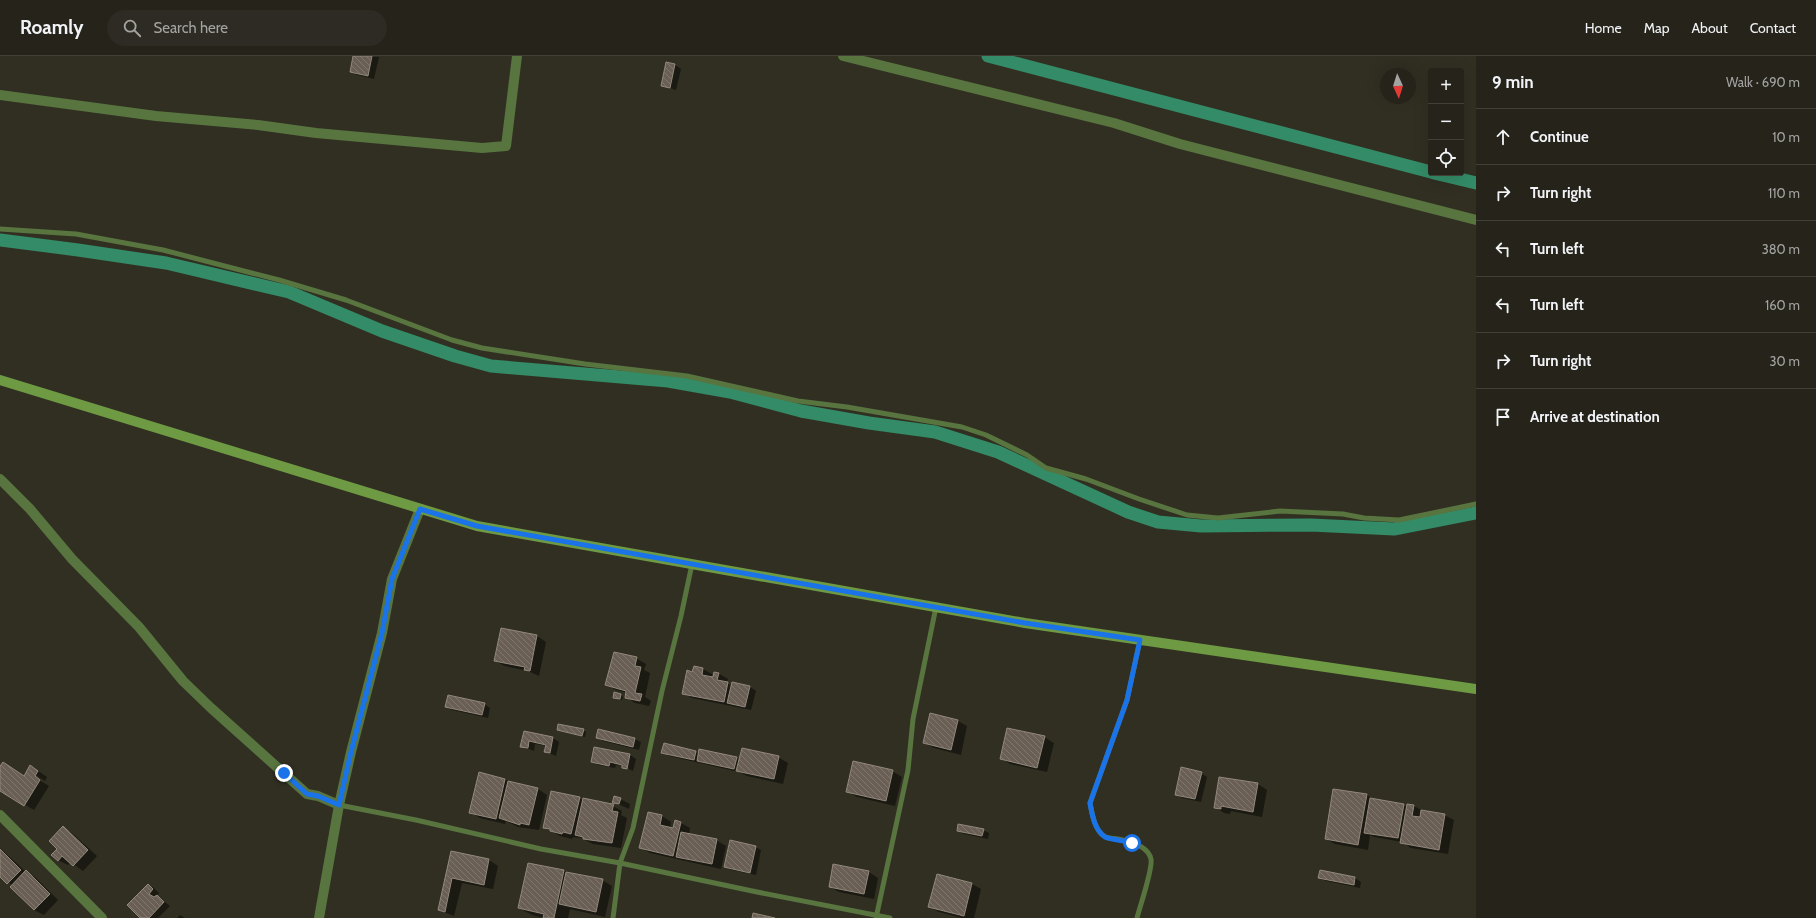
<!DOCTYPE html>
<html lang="en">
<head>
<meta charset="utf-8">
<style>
	:root { --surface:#25231a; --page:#2d2b23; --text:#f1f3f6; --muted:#a3a4a2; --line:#424039 }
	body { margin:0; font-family:Cabin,sans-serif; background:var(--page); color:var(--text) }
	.controls { position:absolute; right:12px; top:12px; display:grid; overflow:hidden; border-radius:4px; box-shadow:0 4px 16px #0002 }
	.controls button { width:36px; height:36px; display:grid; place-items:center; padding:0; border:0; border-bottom:1px solid var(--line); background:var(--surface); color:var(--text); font:20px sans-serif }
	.compass { position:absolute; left:1380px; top:12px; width:36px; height:36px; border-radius:50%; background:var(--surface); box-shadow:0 4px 16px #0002; rotate:176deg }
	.stop { position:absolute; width:12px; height:12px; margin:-9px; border:3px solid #1a73e8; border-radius:50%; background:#fff }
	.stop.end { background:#1a73e8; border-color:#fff; box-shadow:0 1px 4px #0008 }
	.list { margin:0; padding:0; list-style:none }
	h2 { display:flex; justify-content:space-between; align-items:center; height:52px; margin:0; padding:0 16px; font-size:17px }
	h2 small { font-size:13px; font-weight:400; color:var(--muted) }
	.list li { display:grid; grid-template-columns:26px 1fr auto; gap:12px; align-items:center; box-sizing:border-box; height:56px; padding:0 16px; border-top:1px solid var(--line) }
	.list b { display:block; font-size:15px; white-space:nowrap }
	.list em { font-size:13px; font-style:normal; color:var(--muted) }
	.icon { flex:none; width:22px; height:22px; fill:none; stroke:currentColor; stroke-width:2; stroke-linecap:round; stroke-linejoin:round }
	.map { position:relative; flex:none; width:1476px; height:862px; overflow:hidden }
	header { display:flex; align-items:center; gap:24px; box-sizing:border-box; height:56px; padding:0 20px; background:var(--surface); border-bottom:1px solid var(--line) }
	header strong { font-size:19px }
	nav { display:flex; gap:22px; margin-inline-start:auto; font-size:14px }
	.search { width:280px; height:36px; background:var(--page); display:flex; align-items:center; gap:10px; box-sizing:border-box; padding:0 14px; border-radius:22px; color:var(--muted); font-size:15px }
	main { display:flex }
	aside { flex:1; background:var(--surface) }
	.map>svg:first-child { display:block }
	.shadow { fill:#0007 }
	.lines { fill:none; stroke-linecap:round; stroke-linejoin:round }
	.canal { stroke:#338b67; stroke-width:13 }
	.building { fill:url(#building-back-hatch); stroke:#93887c }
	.service { stroke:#58743f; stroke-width:5 }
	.minor { stroke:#58743f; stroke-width:10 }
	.secondary { stroke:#6e9a43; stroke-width:10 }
	.route { stroke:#1a73e8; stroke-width:5 }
</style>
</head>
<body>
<header>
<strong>Roamly</strong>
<div class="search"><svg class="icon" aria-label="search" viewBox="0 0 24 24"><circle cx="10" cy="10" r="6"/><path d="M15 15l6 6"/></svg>Search here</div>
<nav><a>Home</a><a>Map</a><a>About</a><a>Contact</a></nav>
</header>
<main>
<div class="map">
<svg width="1476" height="862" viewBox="0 0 1476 862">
	<defs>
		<pattern id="building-back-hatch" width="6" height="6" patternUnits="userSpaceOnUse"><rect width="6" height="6" fill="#6a5f54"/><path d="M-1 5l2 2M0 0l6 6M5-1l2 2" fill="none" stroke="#80766d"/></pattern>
	</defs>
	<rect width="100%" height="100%" fill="#312f22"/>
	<!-- shadow -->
	<path class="shadow" d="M354,0L379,1L374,23L357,19L351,16Z
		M675,9L681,13L676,34L662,29Z
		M502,573L537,580L546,586L539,620L528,615L505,610L495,605Z
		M636,602L646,608L644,614L650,617L645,641L651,645L649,650L635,647L626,641L627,637L616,634L607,629Z
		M694,611L703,613L712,618V622L718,617L728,623L727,627L732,630L750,631L756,635L751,654L692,642L683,637Z
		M621,639L623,641L622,644L614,641Z
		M484,648L490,652L488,662L452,654L446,651Z
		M931,658L958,665L967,670L961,699L934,692L924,687Z
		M558,674H583L586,676L585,681Z
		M525,676L553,682L559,686L556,700L545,695L546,690L535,688L534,695L522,690Z
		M1044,681L1054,687L1047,716L1010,708L1001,702Z
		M597,682L635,683L641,686L639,694L603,685Z
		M663,696H695L699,698L737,702L740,704L778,701L788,707L783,728L747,720L739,716L669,700Z
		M630,699L636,703L633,715L623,710L616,709L615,712L598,709L592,705Z
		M31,710L47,721L45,725L36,719V722L49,730L34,754L0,734V712L24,721Z
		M892,715L902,721L895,750L857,741L847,735Z
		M480,717L538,733L547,739L539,774L518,771L506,765L505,768L480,762L470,756Z
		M1201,717L1207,721L1201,746L1182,742L1176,738Z
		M1258,728L1267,734L1262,761L1231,755L1230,758L1224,757L1215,751Z
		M1367,739L1374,744L1403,749L1407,751L1414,750L1423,755L1444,759L1454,764L1448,798L1411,792L1402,786L1374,781L1370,779L1368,794L1335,788L1326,783Z
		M579,742L583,744L613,750L622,755L621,759L627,762L621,792L593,788L581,782L573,781L572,783L560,780L544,771Z
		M620,743L630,748L629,753L614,746Z
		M648,757L662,760L671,766L670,772L674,773L676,765L681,767L690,772L689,779L716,784L726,790L721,813L650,797L640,791Z
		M63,771L72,777L97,800L83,815L71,806L68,809L58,804V793Z
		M983,774L989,777L988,783L964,778L958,775Z
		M755,791L761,794L756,819L732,814L726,811Z
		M0,792L26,816L35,821L58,844L44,859L34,854L12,829L0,819Z
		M451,796L489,804L498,810L493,833L462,827L454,860L439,854Z
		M563,815L602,824L612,830L605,861L570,853L568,862H544L532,859L519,852Z
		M869,816L878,822L874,843L839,836L830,831Z
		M938,819L972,828L981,833L974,862H962L939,856L929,851Z
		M1319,822H1355L1361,826L1360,832L1326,825Z
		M148,829L154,832L159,837L157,840L170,850L158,862H142Z
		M180,859L185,862H177Z"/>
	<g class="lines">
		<!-- canal -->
		<path class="canal" d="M988,0L1431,116
			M1434,117L1476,127
			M0,184L78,194L166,207L289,236L382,275L455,300L491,310L668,325L730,336L801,355L869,367L935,376L998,396L1128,456L1158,466L1201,470L1311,469L1394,473L1476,457"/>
	</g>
	<!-- building -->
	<path class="building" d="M353,0H372L368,20L350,16Z
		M666,6L675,8L670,32L661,30Z
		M501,572L537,579L530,615L524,614L525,611L494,605Z
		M614,596L637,601L635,610L641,611L635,637L642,638L640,645L625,642L626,635L605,629Z
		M694,610L703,612L702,619L713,621L714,616L719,617L717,624L728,626L724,646L682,638L687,614L692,616Z
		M732,626L750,630L745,651L727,647Z
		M614,636L621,638L620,643L613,642Z
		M448,639L485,647L482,659L445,651Z
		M930,657L958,664L951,694L923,687Z
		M558,668L584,673L582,680L557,674Z
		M1007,672L1045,680L1037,712L1000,703Z
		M598,673L635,682L633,691L596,682Z
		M524,675L553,681L550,697L544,696L546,689L529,685L528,692L520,691Z
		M664,687L696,695L694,704L661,697Z
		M594,691L630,698L627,713L622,712V709L610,706L609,710L591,706Z
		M742,692L779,700L774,723L736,715Z
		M699,693L737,701L734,713L697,705Z
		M853,705L893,714L886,745L846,736Z
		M3,706L24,720L30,709L38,715L35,720L40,724L24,750L0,735V710Z
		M1181,711L1202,716L1195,743L1175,739Z
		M479,716L505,723L496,763L469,757Z
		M1219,721L1258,727L1253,756L1221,750V753L1214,752Z
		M508,725L538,732L529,769L520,767V769L499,762Z
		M1333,733L1367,738L1358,789L1325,783Z
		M551,735L580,741L571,778L563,776L562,778L550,775V773L543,772Z
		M614,740L621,742L619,748L614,747L612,755L618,756L612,787L583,783V781L575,779L583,742L612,748Z
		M1370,742L1404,748L1398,782L1364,777Z
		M1407,748L1414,749L1412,760L1420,761L1421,754L1445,758L1439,794L1400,787Z
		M648,756L662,759L660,769L673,772L675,764L681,766L673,800L639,792Z
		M958,768L984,773L982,780L957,775Z
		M63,770L88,794L73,810L62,800L58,805L51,799L57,793L49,785Z
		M681,776L717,783L712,808L676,801Z
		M730,784L756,790L750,817L724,811Z
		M0,793L21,814L7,828L0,821Z
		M451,795L489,803L484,829L452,822L445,856L438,854Z
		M528,807L564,814L554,862H543L544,858L518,852Z
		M833,808L869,815L864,838L829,831Z
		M26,814L50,838L34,854L10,831Z
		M1320,814L1355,821L1354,829L1318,822Z
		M566,816L603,823L596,856L559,848Z
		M937,818L972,827L964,860L928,851Z
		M148,828L153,833L149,838L154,841L157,839L164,846L149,862H140L127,849Z
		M753,857L775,862H752Z"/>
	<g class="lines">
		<!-- service -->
		<path class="service" d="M0,173L76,178L163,194L279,224L346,244L452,284L482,292L585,308L687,320L798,345L847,351L962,371L986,379L1027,399L1046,412L1086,423L1139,443L1187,459L1218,462L1280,455L1343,458L1364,462L1399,464L1476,448
			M339,749L416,764L541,793L620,807L757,836L890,862
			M613,862L620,807L633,772L662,635L681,560L692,508
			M876,862L908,714L913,663L936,551
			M1137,862C1140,850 1153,813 1151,803C1148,790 1129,785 1118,783C1115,782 1110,783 1106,781C1095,777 1092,757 1090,747L1127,644L1140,584"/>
		<!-- minor -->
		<path class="minor" d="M843,0L1114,67L1180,88L1476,164
			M0,39L156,60L258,69L316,77L482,92L506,90L517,0
			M0,423L30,453L72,503L139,571L183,625L211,652L307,738L318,740L339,749
			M0,759L102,862
			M319,862L339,749L351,696L382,577L392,523L420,453"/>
		<!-- secondary -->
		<path class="secondary" d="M0,324L477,470L1025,567L1476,633"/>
	</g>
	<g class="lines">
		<!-- route -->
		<path class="route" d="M284,717L307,738L318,740L339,749L351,696L382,577L392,523L420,453L477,470L1025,567L1140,584L1127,644L1090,747C1092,758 1094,773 1105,781C1109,783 1126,785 1132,787"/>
	</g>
</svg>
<div class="controls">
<button>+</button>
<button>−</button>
<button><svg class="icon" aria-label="locate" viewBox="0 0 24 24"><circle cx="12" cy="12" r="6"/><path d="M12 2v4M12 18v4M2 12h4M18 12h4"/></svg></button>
</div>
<svg class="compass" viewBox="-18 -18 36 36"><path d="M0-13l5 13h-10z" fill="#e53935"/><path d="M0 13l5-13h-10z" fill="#a3a4a2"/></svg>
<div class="stop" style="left:1132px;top:787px"></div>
<div class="stop end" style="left:284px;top:717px"></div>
</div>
<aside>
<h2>9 min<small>Walk · 690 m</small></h2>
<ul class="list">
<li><svg class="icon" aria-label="ahead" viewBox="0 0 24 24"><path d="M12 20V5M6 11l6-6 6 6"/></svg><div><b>Continue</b></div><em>10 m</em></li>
<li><svg class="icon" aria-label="right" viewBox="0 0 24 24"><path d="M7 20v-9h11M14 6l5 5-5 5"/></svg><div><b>Turn right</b></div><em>110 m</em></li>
<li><svg class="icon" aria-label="left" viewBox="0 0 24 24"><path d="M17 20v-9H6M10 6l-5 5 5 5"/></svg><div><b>Turn left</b></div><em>380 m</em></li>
<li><svg class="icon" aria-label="left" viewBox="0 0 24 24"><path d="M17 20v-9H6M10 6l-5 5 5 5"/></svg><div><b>Turn left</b></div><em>160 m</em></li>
<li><svg class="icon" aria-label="right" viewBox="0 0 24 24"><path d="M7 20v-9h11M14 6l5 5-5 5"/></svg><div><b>Turn right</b></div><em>30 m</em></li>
<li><svg class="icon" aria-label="arrive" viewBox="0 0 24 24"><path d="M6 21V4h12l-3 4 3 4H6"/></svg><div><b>Arrive at destination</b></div></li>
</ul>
</aside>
</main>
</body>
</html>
